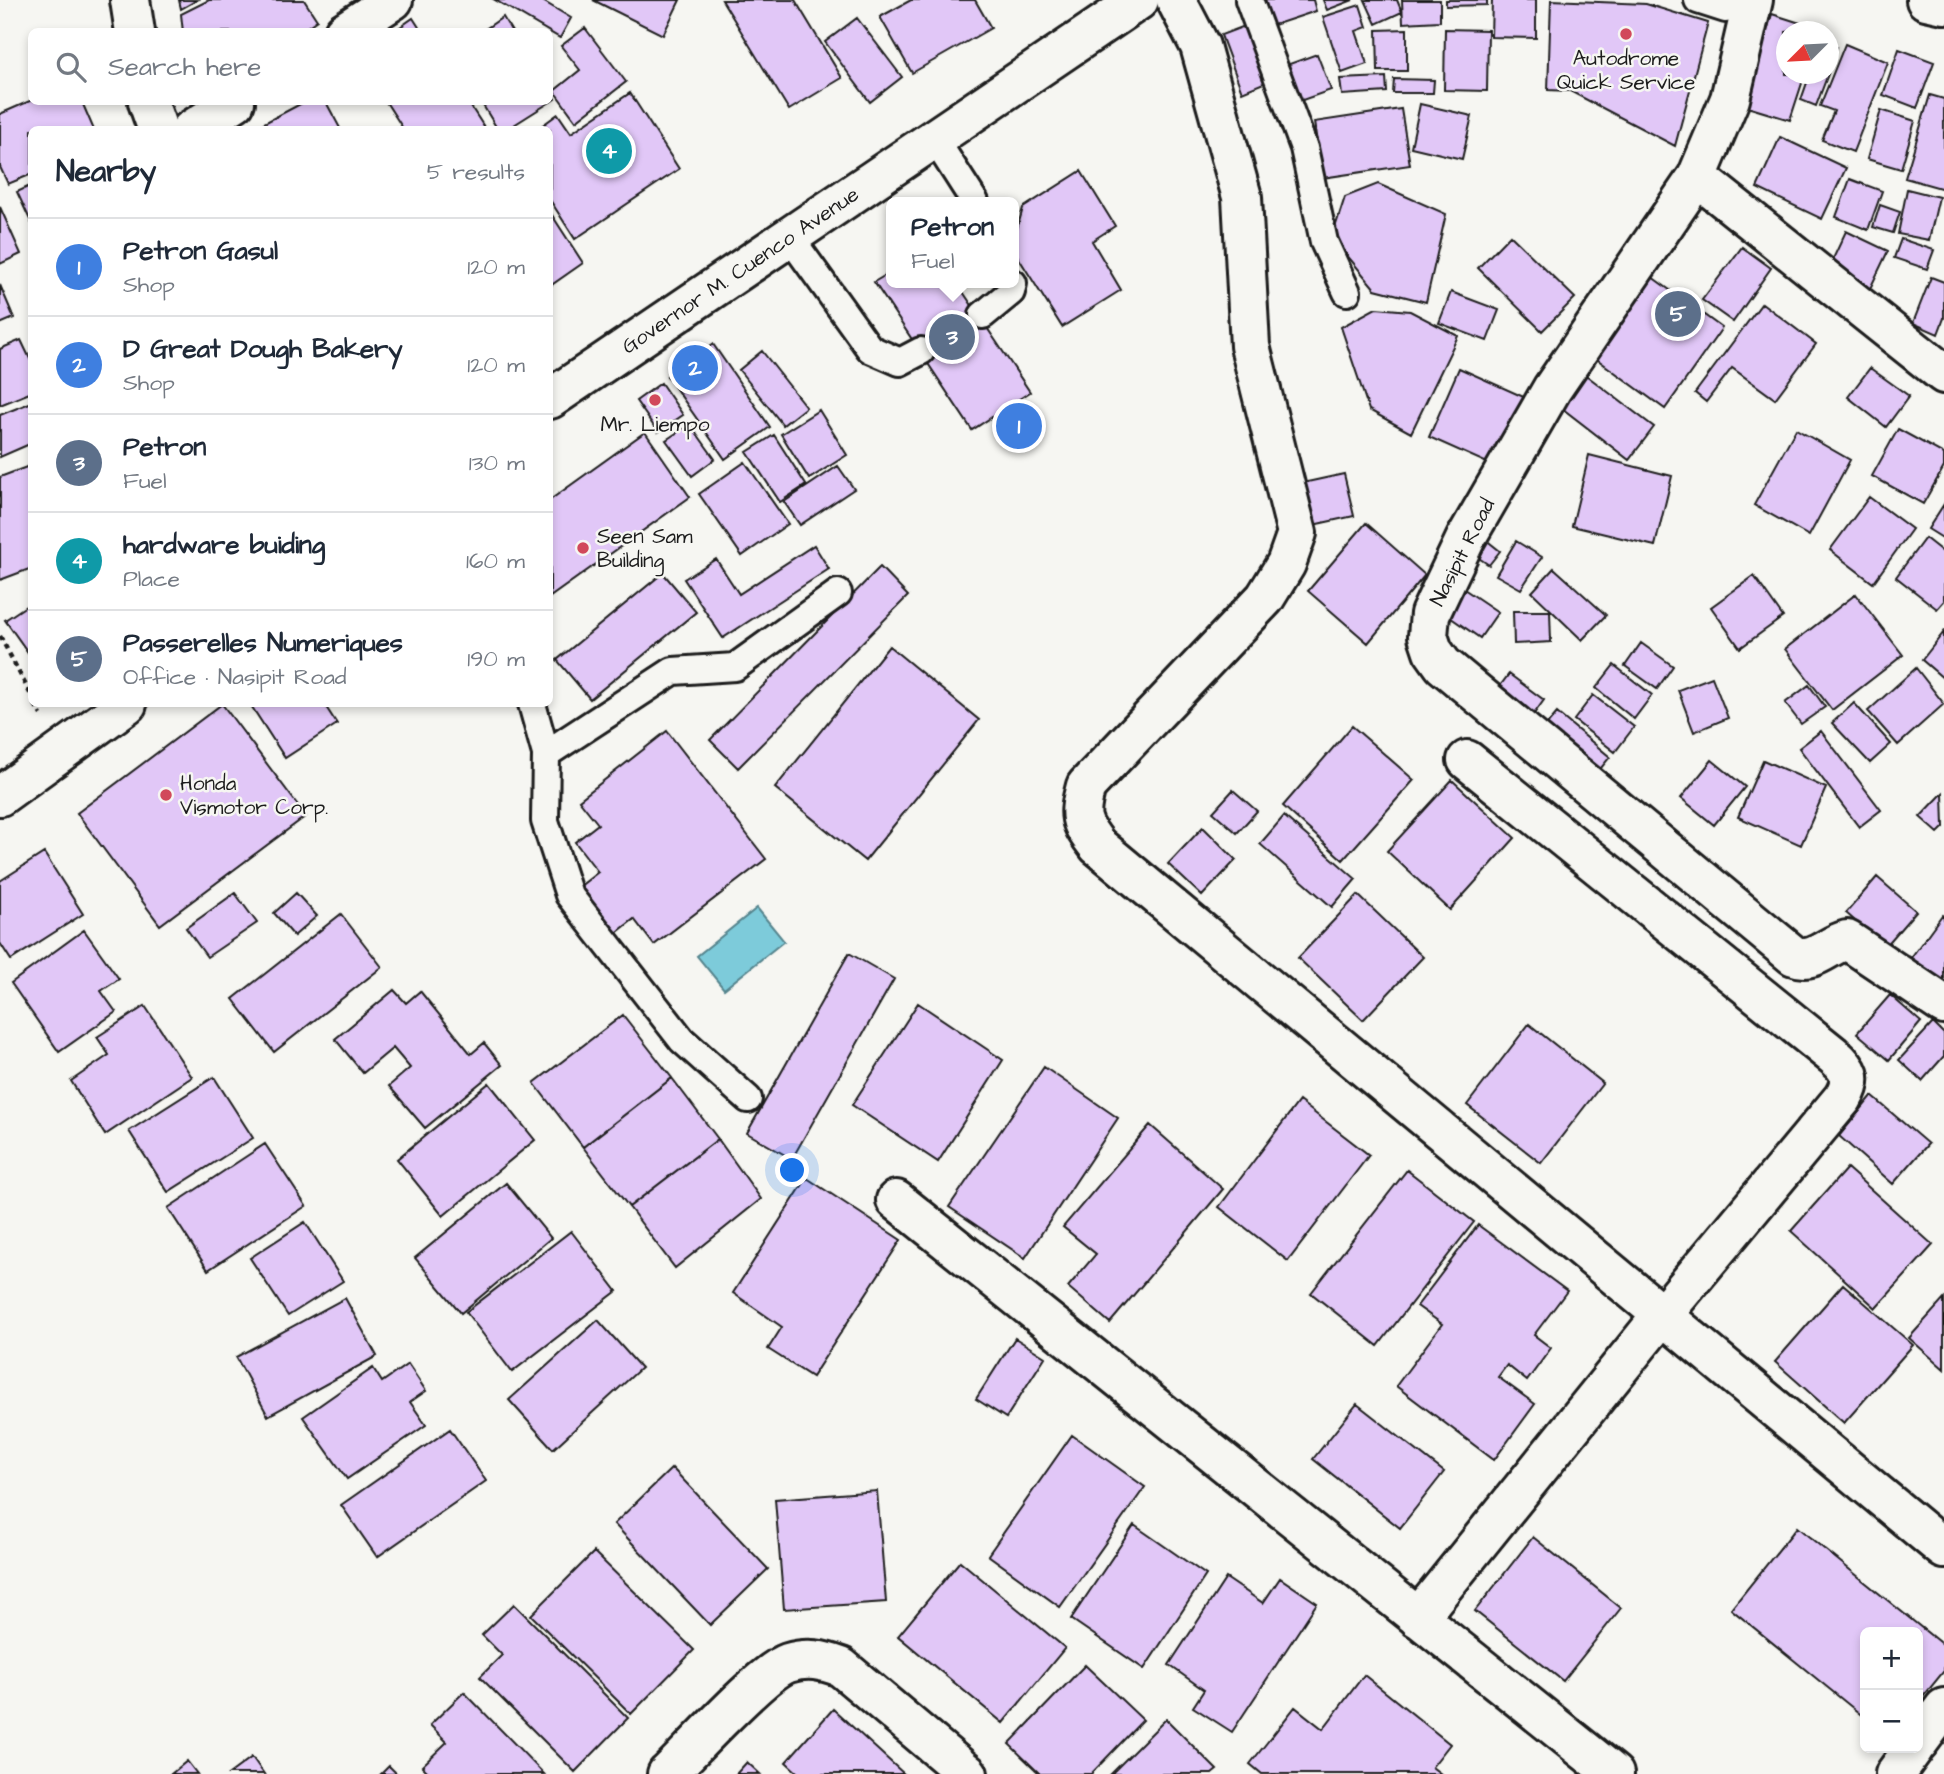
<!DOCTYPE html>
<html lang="en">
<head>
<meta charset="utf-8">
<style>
	:root { --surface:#fff; --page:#f6f6f7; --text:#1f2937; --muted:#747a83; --line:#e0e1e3; --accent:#d1495b }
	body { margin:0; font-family:"Architects Daughter",sans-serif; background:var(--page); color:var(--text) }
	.controls { position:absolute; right:21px; bottom:21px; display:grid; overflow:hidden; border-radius:10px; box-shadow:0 4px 10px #0003 }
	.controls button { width:63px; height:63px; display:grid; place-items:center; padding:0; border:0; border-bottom:2px solid var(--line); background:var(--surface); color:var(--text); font:35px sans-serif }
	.compass { position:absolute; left:1776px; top:21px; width:63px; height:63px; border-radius:50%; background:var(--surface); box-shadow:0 4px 10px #0003; rotate:246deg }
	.you { position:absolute; left:793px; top:1171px; width:24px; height:24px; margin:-18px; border:5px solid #fff; border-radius:50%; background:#1a73e8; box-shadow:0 0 0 10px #1a73e833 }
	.badge { display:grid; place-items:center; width:46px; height:46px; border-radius:50%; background:var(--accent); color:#fff; font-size:23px; font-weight:700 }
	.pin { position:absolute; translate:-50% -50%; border:4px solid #fff; box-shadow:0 2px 7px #0006 }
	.popup { position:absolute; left:886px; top:197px; width:133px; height:91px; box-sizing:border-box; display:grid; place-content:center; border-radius:10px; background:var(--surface); filter:drop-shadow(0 2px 5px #0005); font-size:23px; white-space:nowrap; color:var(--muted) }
	.popup b { font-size:26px; color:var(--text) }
	.popup::after { content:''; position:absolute; left:50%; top:100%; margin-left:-14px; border:14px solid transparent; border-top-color:var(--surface) }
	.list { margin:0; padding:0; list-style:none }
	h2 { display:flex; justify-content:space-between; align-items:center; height:91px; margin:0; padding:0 28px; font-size:30px }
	h2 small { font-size:23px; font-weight:400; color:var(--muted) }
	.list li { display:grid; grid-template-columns:46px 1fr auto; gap:21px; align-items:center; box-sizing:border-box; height:98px; padding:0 28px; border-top:2px solid var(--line) }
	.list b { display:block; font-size:26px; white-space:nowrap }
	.list p { margin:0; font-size:23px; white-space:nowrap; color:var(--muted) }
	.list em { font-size:23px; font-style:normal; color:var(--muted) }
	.icon { flex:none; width:38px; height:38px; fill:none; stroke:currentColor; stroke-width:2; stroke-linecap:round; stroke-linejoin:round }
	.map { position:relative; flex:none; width:1944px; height:1774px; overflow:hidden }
	.search { position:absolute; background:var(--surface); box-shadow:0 4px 10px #0003; left:28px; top:28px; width:525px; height:77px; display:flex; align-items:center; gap:18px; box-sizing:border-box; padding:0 24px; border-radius:10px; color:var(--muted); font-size:26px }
	.panel { position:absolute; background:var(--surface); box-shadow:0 4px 10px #0003; left:28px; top:126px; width:525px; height:581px; border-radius:10px }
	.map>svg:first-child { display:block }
	.water { fill:#7dcbda; stroke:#56858e; stroke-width:2 }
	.building { fill:#e1c7f7; stroke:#1c1c1c; stroke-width:2 }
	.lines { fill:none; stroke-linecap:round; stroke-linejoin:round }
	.service-casing { stroke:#1c1c1c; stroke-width:32 }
	.minor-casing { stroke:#1c1c1c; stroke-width:44 }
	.secondary-casing { stroke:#1c1c1c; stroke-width:44 }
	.path { stroke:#1c1c1c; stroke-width:4.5; stroke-dasharray:5 5; stroke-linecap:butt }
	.service { stroke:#f6f6f2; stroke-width:26 }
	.minor { stroke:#f6f6f2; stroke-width:38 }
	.secondary { stroke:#f6f6f2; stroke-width:38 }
	.poi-dot { fill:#d1495b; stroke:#f6f6f2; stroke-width:2.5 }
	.labels { text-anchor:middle; stroke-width:5; stroke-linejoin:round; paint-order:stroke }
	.poi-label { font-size:21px; fill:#1c1c1c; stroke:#f6f6f2 }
	.street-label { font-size:21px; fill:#1c1c1c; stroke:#f6f6f2 }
</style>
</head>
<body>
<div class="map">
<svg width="1944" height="1774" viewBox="0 0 1944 1774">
	<rect width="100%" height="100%" fill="#f6f6f2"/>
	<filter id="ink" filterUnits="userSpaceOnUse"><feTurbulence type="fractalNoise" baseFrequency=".0143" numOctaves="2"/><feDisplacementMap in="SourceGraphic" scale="14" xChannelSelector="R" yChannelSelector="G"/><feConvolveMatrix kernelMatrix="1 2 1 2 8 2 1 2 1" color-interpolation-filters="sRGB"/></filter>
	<g filter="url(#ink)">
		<!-- water -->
		<path class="water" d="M757,908L784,941L724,989L697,956Z"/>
		<!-- building -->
		<path class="building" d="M179,0H197L181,9Z
			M209,0H304L317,20L300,32H183L181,14Z
			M495,0H541L571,18L560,38Z
			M593,0H680L663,35Z
			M722,0H795L842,78L789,110Z
			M911,0H975L991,28L912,73L880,17Z
			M1263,0H1313L1316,11L1271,26Z
			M1323,0H1353L1327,10Z
			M1365,0H1397L1402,12L1376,24Z
			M1402,0H1440V21L1403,23Z
			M1446,0H1487V5L1446,6Z
			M1492,0H1536V38L1491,37Z
			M1551,0L1646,4L1708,23L1675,146L1570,91L1548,90Z
			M1360,5L1367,27L1356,31L1367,64L1342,73L1323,17Z
			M1772,14L1819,29L1786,32V74H1805L1790,120L1744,106Z
			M503,17L512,32H481Z
			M413,18L422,32H393Z
			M857,18L902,77L870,102L825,42Z
			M1250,24L1271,80L1242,92L1221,35Z
			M585,28L626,82L576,121L554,91L580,70L561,46Z
			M1407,29V71H1378L1377,30Z
			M1445,29L1488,30L1487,91L1444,90Z
			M1828,44L1837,47L1828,71Z
			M1845,44L1888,62L1853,152L1822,140L1834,111L1820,106Z
			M1899,49L1934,62L1917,108L1883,95Z
			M1317,54L1331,90L1294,103L1281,67Z
			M1810,74H1828L1816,106L1801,100Z
			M1386,77L1387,92L1342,95L1340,79Z
			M1394,79L1434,80L1433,93H1393Z
			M550,90L555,99L506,130H498L481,102H550Z
			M630,93L679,169L575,239L550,200V130H536L558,114L571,133Z
			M1930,95L1944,99V189L1905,178Z
			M32,100L82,102L94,130H32V174L8,184L0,167V114Z
			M304,102H326L341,130H251Z
			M386,102H468L486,130H404Z
			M1420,104L1472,116L1462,159L1411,147Z
			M1401,109L1410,165L1322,178L1314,122Z
			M1881,110L1915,121L1901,169L1867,159Z
			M1780,137L1846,168L1822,219L1757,188Z
			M1081,171L1115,226L1092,241L1121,290L1062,327L1013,249V243L1023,208Z
			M1850,179L1882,191L1868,230L1836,217Z
			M1378,184L1446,214L1426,302L1375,289L1345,253L1334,231L1345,197Z
			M32,185V224L17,192Z
			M1907,189L1939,197L1929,240L1898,234Z
			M1880,205L1900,212L1893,233L1873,227Z
			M0,207L21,254L0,264Z
			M550,212L583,263L550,286Z
			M1846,231L1888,251L1867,295L1825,276Z
			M1510,235L1575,298L1542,331L1478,268Z
			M1901,239L1934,250L1927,269L1894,258Z
			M1742,247L1771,268L1733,322L1702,300Z
			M891,272V283H957L1030,392L972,430L874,282Z
			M1652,277L1722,328L1665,409L1594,357Z
			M1931,277L1944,282V318L1938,334L1913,323Z
			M0,285L14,318L0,324Z
			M1451,292L1499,310L1487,341L1439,323Z
			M1762,303L1816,344L1775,399L1732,368L1706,402L1695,393Z
			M1376,308L1410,311L1458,336L1411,433L1369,410L1341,327Z
			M21,340L32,363V392L0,405V349Z
			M713,344L770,427L725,459L667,376Z
			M762,351L806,407L783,425L739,370Z
			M1459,368L1526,398L1496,467L1429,437Z
			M1870,368L1909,396L1886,427L1848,397Z
			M1578,369L1654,427L1629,460L1554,402Z
			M661,383L683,415L658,432L636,401Z
			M32,402V443L0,457V415Z
			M819,410L847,455L809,479L781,434Z
			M690,424L715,459L692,476L666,440Z
			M1796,429L1850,460L1809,536L1754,505Z
			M1898,429L1944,454V467L1923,504L1872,476Z
			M645,432L690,497L550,597V500Z
			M774,435L806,485L780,502L747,452Z
			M1589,455L1672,476L1655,546L1572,526Z
			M745,462L788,524L742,556L699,494Z
			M32,465V568L0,580V477Z
			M838,466L854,489L800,525L784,502Z
			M1344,474L1354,516L1308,526L1298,484Z
			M1869,497L1912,529L1873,583L1830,550Z
			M1944,504V539L1928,529Z
			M1366,523L1425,575L1368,643L1308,591Z
			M1925,538L1944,553V601L1937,609L1896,577Z
			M1485,539L1500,551L1489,565L1473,554Z
			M1516,541L1542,557L1521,589L1496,575Z
			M814,545L829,569L723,638L684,579L716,559L739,594Z
			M880,567L908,596L738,768L710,740Z
			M1554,568L1606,615L1582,640L1532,592Z
			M663,573L696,612L590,699L557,660Z
			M1754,576L1783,617L1740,648L1711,607Z
			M1461,587L1498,612L1480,638L1444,613Z
			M1856,594L1903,655L1832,710L1785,649Z
			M32,602V658L5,620Z
			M1513,611H1550L1551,642L1514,644Z
			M1944,632V679L1922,660Z
			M1641,643L1673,666L1657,689L1625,666Z
			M889,646L979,720L865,861L775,788Z
			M1614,665L1652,695L1634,719L1596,688Z
			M1916,668L1944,704L1898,745L1868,711Z
			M1509,674L1544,700L1526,725L1491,698Z
			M1712,677L1728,718L1694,732L1678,690Z
			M1809,685L1825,707L1801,724L1785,703Z
			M1593,695L1634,727L1615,752L1574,720Z
			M1854,703L1891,744L1870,763L1832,723Z
			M222,704L306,816L160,925L77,813Z
			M250,704H324L337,724L285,758Z
			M1557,713L1610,757L1588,784L1535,739Z
			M1352,726L1414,780L1343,860L1283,806Z
			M667,731L766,859L654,945L634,919L615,934L579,887L598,872L575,842L598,824L579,800Z
			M1821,731L1881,810L1859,827L1799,748Z
			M1712,760L1745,787L1714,825L1681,798Z
			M1763,760L1826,788L1801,845L1738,817Z
			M1452,780L1515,838L1450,910L1387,851Z
			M1233,790L1257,811L1237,833L1213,812Z
			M1943,793L1944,827L1938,833L1920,817Z
			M1284,816L1356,879L1332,907L1260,844Z
			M1203,827L1236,860L1202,896L1168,864Z
			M44,853L83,914L11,960L0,943V881Z
			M1877,877L1916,911L1885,947L1846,913Z
			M235,893L257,923L207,957L186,928Z
			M296,893L317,916L294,936L274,913Z
			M1358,895L1423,957L1363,1020L1298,958Z
			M341,914L382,967L274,1052L233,999Z
			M1942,915L1944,917V984L1910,959Z
			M84,930L119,979L101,991L116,1012L59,1052L11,983Z
			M849,953L894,979L792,1159L747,1133Z
			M394,990L406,1003L420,991L471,1054L484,1043L502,1065L425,1128L389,1086L410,1068L393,1048L363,1073L335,1039Z
			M1890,995L1921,1022L1889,1060L1857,1033Z
			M918,1003L1003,1060L938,1162L852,1105Z
			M145,1006L192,1077L105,1135L71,1081L109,1055L97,1037Z
			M623,1015L672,1078L583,1147L534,1083Z
			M1933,1023L1944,1034V1056L1922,1081L1899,1060Z
			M1529,1024L1603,1083L1541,1163L1467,1105Z
			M1044,1067L1118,1118L1025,1258L949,1207Z
			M214,1077L253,1138L168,1192L129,1131Z
			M672,1078L718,1139L629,1207L583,1147Z
			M489,1083L535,1140L443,1216L397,1159Z
			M1872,1096L1928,1144L1893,1184L1839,1136Z
			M1299,1101L1369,1155L1288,1261L1219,1207Z
			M1150,1125L1223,1189L1110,1323L1068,1287L1096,1254L1063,1227Z
			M718,1139L761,1199L675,1268L629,1207Z
			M265,1144L306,1206L208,1270L168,1208Z
			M1847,1168L1933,1245L1876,1308L1791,1231Z
			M1407,1170L1474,1222L1378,1346L1311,1293Z
			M807,1178L901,1240L812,1377L768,1349L782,1327L733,1293Z
			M506,1183L551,1238L461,1313L415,1258Z
			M305,1222L343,1281L288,1316L250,1258Z
			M1478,1225L1567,1291L1534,1335L1551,1348L1527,1381L1507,1365L1498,1377L1535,1404L1494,1460L1396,1386L1442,1324L1417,1306Z
			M571,1231L617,1291L512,1372L466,1312Z
			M1843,1284L1913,1345L1844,1423L1775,1362Z
			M345,1298L377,1356L268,1416L236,1357Z
			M1944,1299V1369L1909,1338Z
			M598,1320L641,1368L553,1449L509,1400Z
			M1015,1338L1045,1357L1006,1418L976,1399Z
			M408,1364L426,1391L410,1402L426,1425L347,1479L303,1417L373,1368L382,1382Z
			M1357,1404L1444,1472L1400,1528L1313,1459Z
			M450,1429L486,1481L377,1557L341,1505Z
			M1072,1435L1145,1487L1060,1607L988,1555Z
			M672,1468L768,1569L710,1625L614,1524Z
			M877,1491L886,1602L784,1609L775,1499Z
			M1134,1525L1206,1575L1144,1669L1071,1619Z
			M1797,1527L1944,1646V1671L1918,1703V1632H1865V1718L1731,1609Z
			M1533,1537L1621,1608L1563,1681L1475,1611Z
			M594,1552L694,1650L631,1714L531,1615Z
			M960,1561L1065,1648L1003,1723L898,1636Z
			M1226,1578L1263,1603L1280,1578L1317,1603L1232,1732L1193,1707L1204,1690L1169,1665Z
			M514,1604L628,1718L575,1772L480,1677L502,1655L482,1635Z
			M1085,1665L1143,1720L1091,1774H1040L1009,1744Z
			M1364,1675L1450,1744L1432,1767L1441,1774H1262L1250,1764L1295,1707L1323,1729Z
			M464,1692L544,1774H430L422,1766L447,1742L430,1725Z
			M833,1709L904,1774H799L786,1762Z
			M1166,1719L1217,1770L1212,1774H1111Z
			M252,1757L264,1774H229Z
			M187,1761L197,1774H171Z
			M747,1762L760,1774H736Z
			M389,1766L397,1774H381Z"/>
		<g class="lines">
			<defs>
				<path id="service" d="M1249,0L1304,148L1324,242L1347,292
					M1698,0L1726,9
					M934,138L975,202
					M789,236L870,349L900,362L921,351
					M983,315L1011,292L1013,283
					M532,704L546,754L545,821L569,895L682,1040L748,1099
					M546,754L673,671L735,667L838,593"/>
				<path id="minor" d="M1176,0L1200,46L1242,197L1250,346L1297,533L1286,564L1265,598L1086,786C1078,816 1079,822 1098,846L1944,1549
					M1753,0L1730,99L1697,177L1552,389L1466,538L1437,599L1430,614L1428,636L1433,651L1443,665L1794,956C1815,964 1827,945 1847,940L1944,1005
					M344,32L393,0
					M191,130L235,102
					M1697,177L1944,374
					M896,1200L1614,1774
					M1418,1618L1663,1314L1843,1098C1855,1078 1849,1069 1833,1055L1467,760
					M1918,1743L1944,1708
					M667,1774C691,1751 762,1672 788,1663C808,1657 822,1660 841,1667L968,1774
					M1895,1774L1914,1748"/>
				<path id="secondary" d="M130,0L135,32
					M1926,0L1944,4
					M148,102L158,130
					M550,399L1139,0
					M0,796L127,704"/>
			</defs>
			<!-- service casing -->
			<use href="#service" class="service-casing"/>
			<!-- minor casing -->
			<use href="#minor" class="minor-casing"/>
			<!-- secondary casing -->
			<use href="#secondary" class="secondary-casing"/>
			<!-- path -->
			<path class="path" d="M0,636L32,697
				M35,704L41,715"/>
			<!-- service -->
			<use href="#service" class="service"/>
			<!-- minor -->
			<use href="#minor" class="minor"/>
			<!-- secondary -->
			<use href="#secondary" class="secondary"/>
		</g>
	</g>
	<!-- markers -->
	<g class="poi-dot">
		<circle cx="1626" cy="34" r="7"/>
		<circle cx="655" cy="400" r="7"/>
		<circle cx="583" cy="548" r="7"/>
		<circle cx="166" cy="795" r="7"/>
	</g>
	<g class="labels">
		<!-- poi labels -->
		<g class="poi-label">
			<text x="1626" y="65">Autodrome<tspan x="1626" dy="24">Quick Service</tspan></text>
			<text x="655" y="431">Mr. Liempo</text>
			<text x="597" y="543" text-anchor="start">Seen Sam<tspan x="597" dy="24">Building</tspan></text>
			<text x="180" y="790" text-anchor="start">Honda<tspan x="180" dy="24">Vismotor Corp.</tspan></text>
		</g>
		<!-- street labels -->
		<g class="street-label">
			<text transform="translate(740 270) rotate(-34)" y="7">Governor M. Cuenco Avenue</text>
			<text transform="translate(1462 552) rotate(-63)" y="7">Nasipit Road</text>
		</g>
	</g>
</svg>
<div class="controls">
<button>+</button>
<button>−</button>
</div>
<svg class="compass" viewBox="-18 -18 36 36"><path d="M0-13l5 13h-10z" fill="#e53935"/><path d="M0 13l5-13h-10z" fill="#747a83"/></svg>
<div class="you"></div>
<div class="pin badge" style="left:1019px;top:426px;background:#3f7fe0">1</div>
<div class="pin badge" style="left:695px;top:368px;background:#3f7fe0">2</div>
<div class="pin badge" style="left:952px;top:337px;background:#5c6f8a">3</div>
<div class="popup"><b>Petron</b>Fuel</div>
<div class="pin badge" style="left:609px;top:151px;background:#0f9aa8">4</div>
<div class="pin badge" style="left:1678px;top:314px;background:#5c6f8a">5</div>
<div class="search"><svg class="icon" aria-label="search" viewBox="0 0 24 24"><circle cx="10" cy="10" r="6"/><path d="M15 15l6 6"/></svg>Search here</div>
<section class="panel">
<h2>Nearby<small>5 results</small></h2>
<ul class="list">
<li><span class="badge" style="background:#3f7fe0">1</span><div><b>Petron Gasul</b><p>Shop</p></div><em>120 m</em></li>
<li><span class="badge" style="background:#3f7fe0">2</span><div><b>D Great Dough Bakery</b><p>Shop</p></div><em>120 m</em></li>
<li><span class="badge" style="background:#5c6f8a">3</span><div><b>Petron</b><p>Fuel</p></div><em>130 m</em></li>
<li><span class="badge" style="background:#0f9aa8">4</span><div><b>hardware buiding</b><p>Place</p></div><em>160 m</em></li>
<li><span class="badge" style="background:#5c6f8a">5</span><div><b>Passerelles Numeriques</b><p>Office · Nasipit Road</p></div><em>190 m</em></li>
</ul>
</section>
</div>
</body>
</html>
